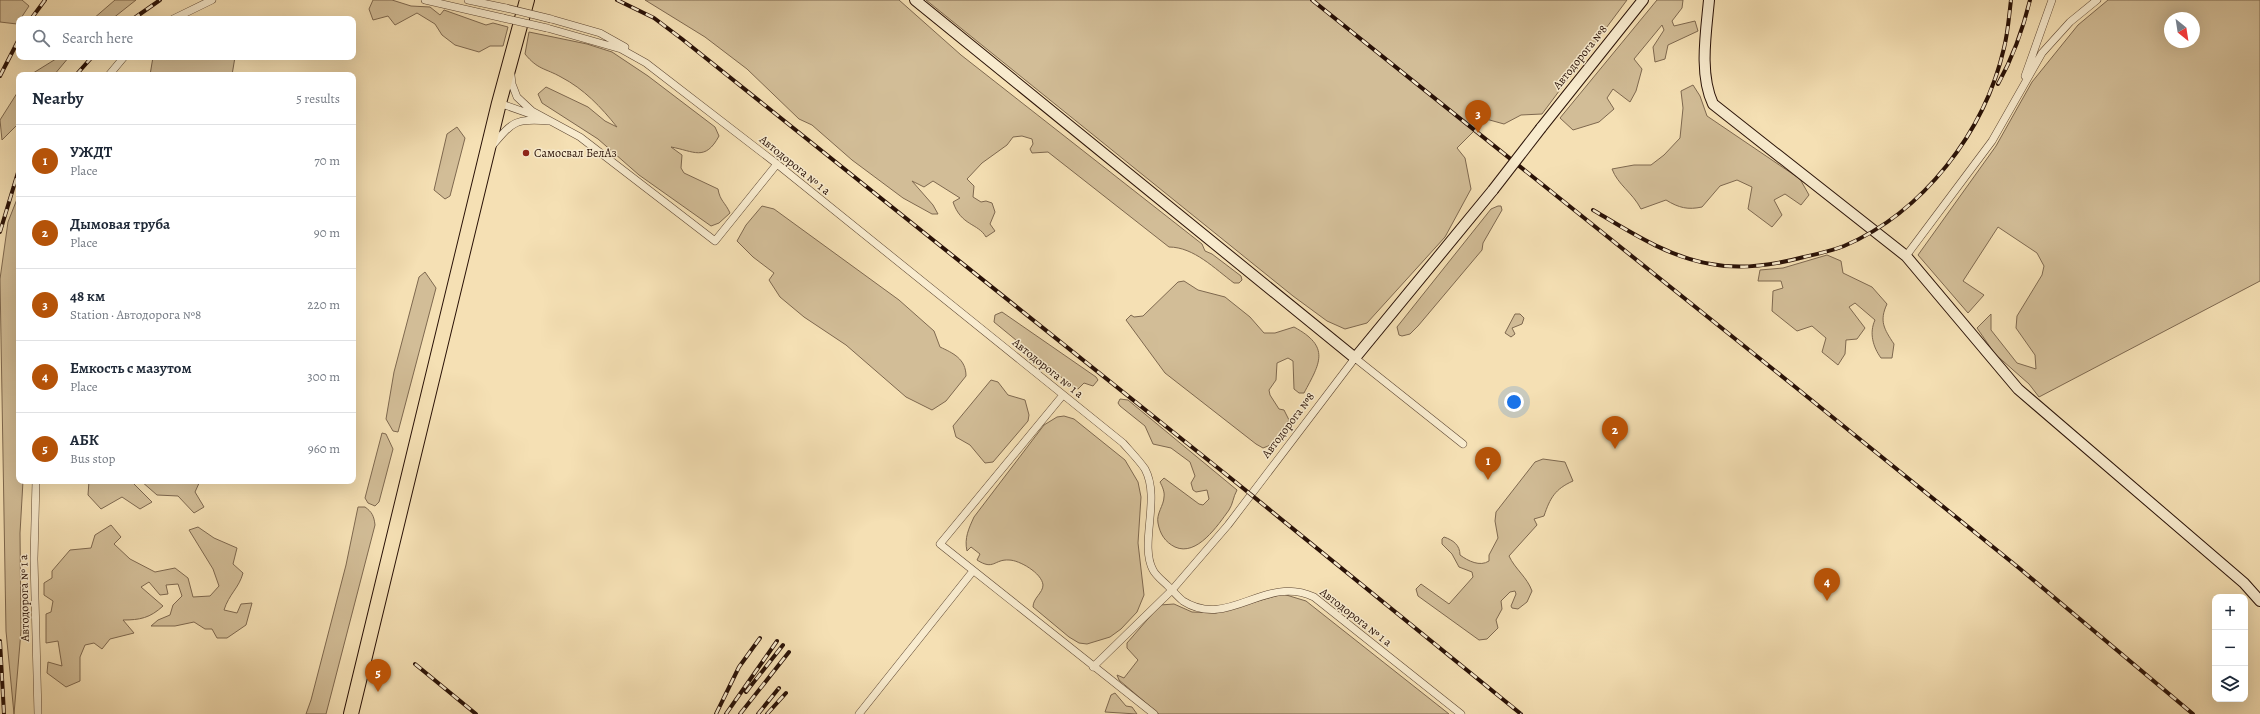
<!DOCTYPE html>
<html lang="en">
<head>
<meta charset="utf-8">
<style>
	:root { --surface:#fff; --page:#f6f6f7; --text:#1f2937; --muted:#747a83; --line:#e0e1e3; --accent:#b45309 }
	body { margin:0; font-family:Alegreya,serif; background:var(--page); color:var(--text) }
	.controls { position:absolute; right:12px; bottom:12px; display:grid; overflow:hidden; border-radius:8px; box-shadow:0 4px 16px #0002 }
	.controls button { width:36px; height:36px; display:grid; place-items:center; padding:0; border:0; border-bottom:1px solid var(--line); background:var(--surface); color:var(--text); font:20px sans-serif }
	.compass { position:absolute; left:2164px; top:12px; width:36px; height:36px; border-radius:50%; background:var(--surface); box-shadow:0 4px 16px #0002; rotate:150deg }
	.you { position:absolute; left:1514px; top:402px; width:14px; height:14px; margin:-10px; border:3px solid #fff; border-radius:50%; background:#1a73e8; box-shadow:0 0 0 6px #1a73e833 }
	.badge { display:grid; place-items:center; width:26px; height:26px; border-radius:50%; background:var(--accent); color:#fff; font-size:13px; font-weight:700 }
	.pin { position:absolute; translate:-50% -33px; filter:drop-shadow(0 1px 2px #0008) }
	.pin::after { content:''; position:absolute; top:21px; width:14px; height:12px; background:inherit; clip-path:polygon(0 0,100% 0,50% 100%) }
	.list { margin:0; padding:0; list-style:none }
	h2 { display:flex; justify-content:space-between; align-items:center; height:52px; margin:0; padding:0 16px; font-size:17px }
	h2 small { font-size:13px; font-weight:400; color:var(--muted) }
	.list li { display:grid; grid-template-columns:26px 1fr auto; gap:12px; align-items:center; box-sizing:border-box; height:72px; padding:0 16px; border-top:1px solid var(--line) }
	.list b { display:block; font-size:15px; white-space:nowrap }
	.list p { margin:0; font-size:13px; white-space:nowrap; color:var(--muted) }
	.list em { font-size:13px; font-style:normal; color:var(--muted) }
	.icon { flex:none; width:22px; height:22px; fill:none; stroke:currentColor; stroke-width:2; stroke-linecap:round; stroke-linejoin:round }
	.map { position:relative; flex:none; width:2260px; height:714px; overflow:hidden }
	.search { position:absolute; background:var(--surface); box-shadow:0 4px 16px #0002; left:16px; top:16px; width:340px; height:44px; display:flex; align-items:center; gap:10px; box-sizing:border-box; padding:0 14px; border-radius:8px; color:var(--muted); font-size:15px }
	.panel { position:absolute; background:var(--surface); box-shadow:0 4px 16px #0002; left:16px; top:72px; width:340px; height:412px; border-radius:8px }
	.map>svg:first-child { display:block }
	.green { fill:#d2bd97; stroke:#7e684f; fill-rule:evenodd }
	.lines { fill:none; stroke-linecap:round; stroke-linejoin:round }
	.street-casing { stroke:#5d4632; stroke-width:8 }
	.secondary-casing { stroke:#2a1207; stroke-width:12 }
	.highway-casing { stroke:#2a1207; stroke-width:16 }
	.street { stroke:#f8ebce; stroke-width:7 }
	.secondary { stroke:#f8ebce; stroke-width:10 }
	.highway { stroke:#f5e0b4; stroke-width:14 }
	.rail-casing { stroke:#2a1207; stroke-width:4 }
	.rail { stroke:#f8ebce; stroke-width:2.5; stroke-dasharray:8; stroke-linecap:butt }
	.street-bridge-casing { stroke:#5d4632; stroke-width:8; stroke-linecap:butt }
	.secondary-bridge-casing { stroke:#2a1207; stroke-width:12; stroke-linecap:butt }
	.street-bridge { stroke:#f8ebce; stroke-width:7 }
	.secondary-bridge { stroke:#f8ebce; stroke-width:10 }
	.poi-dot { fill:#8f2418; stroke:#f8ebce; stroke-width:1.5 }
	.labels { text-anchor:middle; stroke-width:3; stroke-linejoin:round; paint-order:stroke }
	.street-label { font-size:12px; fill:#2a1207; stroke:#f8ebce }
	.poi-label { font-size:12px; fill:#2a1207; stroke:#f8ebce; text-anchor:start }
</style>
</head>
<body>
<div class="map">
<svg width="2260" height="714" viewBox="0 0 2260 714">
	<rect width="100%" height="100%" fill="#f5e0b4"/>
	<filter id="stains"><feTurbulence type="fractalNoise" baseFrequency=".005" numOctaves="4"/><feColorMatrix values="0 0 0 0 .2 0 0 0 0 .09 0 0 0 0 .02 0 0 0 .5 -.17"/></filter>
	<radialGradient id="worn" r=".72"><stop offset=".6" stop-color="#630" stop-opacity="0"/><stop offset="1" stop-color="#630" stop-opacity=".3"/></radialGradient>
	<!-- green -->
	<path class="green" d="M0,0H22L29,6L17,24L0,22Z
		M115,0H136L112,19H93Z
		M373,0H392L411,6L430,7L440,15L444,10L486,25L493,23L508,27L503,46H490L479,52L455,45L442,35L435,24L417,13L395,25L388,16L373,20L369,9Z
		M645,0H899L961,55L1202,244L1205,251L1212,254L1241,276L1242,280L1239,283H1234C1215,269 1194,247 1169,247L1048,152L1032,153L1030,149L1033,144L1032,139L1022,136L1013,137L1007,145L982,163L967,179L974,186L973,197L981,202L986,201L992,203L995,212L990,224L995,231L986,237C978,223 961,226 953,202L960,198L933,181L924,187L912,181L933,205L938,214H932L903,198L852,160L812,125L799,119L747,69L705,37Z
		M926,0H1627L1542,114L1521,115L1504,124L1486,119L1457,148L1465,158L1471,189L1445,237L1367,323L1345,329L1327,321L1293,296Z
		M1657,0H1683L1682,8L1672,21L1674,26L1695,21L1698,31L1668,45L1665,59L1655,62L1653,47L1664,30L1662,25L1634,59L1642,69L1636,91L1630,102L1613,89L1607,98L1614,109L1599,122L1573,130L1560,118Z
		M2108,0H2260V281L2039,397L2029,384L1995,354L1977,328L1991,314V330L2017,363L2036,369L2035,355L2016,328L2017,316L2042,275L2044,266L2037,253L1998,227L1963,281L1984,295L1968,313L1918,255L1996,146L2032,82L2078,25ZM2170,18H2194V42H2170Z
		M529,32L587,44L612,52L648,76L715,127L719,136C705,162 694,151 671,147L682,155L681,168L684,173L718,189C720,201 725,202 730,213L719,223L711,226L639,175L598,139L542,103L538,94L546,87L588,107L605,121L617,127C601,107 584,89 561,77C545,68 538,70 525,54Z
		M59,57H69L54,75H30Z
		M153,57H235L232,75H150Z
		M1693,85L1700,96L1707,116L1800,179L1809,195L1801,205L1785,194L1774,200L1782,215L1772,227L1748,209L1752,187L1737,180L1720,186L1702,207C1688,210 1679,208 1666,200L1641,209C1632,192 1618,185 1612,169L1634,165H1651L1664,155L1680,138L1683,108L1681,91Z
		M19,90V123L2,140L0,120Z
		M457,127L465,138L450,196L445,199L434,190L447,134Z
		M19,194V481H23L20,533L21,631L14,714L6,631L0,279L8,222Z
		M762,206L774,209L899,300L934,331L940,347C953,353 966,359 966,376L946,401L932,410L906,397L846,345L804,317L780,297L769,280L774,273L753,257L737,241L746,225Z
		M1498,206H1501L1502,210L1483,243L1482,250L1418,326L1410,334L1402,336L1399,335L1397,327L1491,209Z
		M1827,255L1841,261L1843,273L1872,287L1887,304C1879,321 1884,329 1894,344L1892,358H1881C1873,347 1869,333 1875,320L1855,303L1849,307L1865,328L1857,339L1846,340L1845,354L1838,365L1822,352L1826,338L1812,326L1797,331L1772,311L1773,291L1783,288L1781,281H1758L1760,270L1783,268Z
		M425,272L436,288L398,432L393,431L386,419L394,372L419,277Z
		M1184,281L1198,290L1225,297L1250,317L1264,333H1275L1294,327C1331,347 1320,363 1304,393H1299L1294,389L1293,361L1288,358L1277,363L1276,380L1269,390L1270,395L1279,409L1284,410L1289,420C1282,431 1277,444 1263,448L1256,444L1165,373L1126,320L1131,315L1134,317L1143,316L1178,282Z
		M1002,312L1096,377L1098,380L1093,386L1084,383L1078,389L1072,386L994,322L995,315Z
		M1515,314H1520L1524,318L1522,324L1512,328L1515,334L1511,337L1505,333Z
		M991,380L998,382L1008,395L1025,400L1029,415L1028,421L993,462L985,463L970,445L956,437L953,426Z
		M1120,399L1128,400L1237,490C1233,497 1233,504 1229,510C1218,525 1197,557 1175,547C1165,542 1160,534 1158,523C1156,514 1164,505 1164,497C1165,492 1162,486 1160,482L1164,478L1199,504L1203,505L1209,499L1207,490L1196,492L1193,490L1191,483L1195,476L1190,462L1171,448L1153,444L1145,426L1120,406L1118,403Z
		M1064,416L1074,419L1125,460L1138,482L1141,497L1138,543L1144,595L1137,612L1121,629L1110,637L1087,644L1079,643L1069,637L1033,607C1033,598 1043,593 1043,585C1042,573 1019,560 1009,560C994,559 994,571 977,560L980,554L971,547L967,551C964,538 969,528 974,517L1044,425L1057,417Z
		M382,433L386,434L393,449L379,502L375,506L368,503L365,498Z
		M1543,459L1565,462L1573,481C1555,489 1550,498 1544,516L1534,519L1537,525L1509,556C1515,569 1527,577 1532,591L1527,602L1518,609L1512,608L1511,606L1516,594L1515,591L1510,592L1501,601L1502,609L1496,620L1498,628L1487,639L1479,640L1418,596L1416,589L1421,584L1449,604L1473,577L1472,572L1459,567L1452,554L1442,544V539L1444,537C1453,540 1460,545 1460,555C1468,561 1480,567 1489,561V555L1498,538L1495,521L1496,512L1535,462Z
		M89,481H133L134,484L152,502L140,509L122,497L101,509L88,495Z
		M141,481H200L195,492L204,507L194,513L178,496L157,495Z
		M358,507H365C372,512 374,516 375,525L326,714H306L311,700L346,565Z
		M111,525L121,537L114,544L130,559L155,572L175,568L188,578L193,597L210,596L219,586L213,569L189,530L198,527L214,538L237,548L233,564L243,573C239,588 229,594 224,610L237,613L241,604L252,603L246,625L227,638H217L212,629H205L194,622L175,626H151L158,620L170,615L173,605L182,596L178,584L166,585L168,594L160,595L149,582L141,587L163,606C150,618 140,620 123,620L134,633L110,639L102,649L94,643L85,645L80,657V681L66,687L47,673L48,662L62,666L58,641L46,643V614L51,612L53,601L44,595V583L52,578V571L70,550L91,548L95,535Z
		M1283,594L1306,601L1449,714H1159L1119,680L1117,675L1124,678L1138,660L1127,648V643L1160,605L1174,604L1192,612L1216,613Z
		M1115,693L1126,706L1132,707L1137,714L1105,712L1111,695Z"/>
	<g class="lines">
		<defs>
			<path id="street" d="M425,0L503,18
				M468,0L506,8
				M173,19L212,0
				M551,19L600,33L625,47
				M547,28L621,49L646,63L777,164L1123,443C1130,451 1139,460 1145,469C1161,499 1139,544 1153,570C1156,576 1163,581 1168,586C1173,591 1178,597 1183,601C1229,630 1264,574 1314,597L1461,714
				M109,75L124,57
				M511,75L512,84L517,97L532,111L580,137L715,241L777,164
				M2025,76L2052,0
				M499,103L536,116
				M492,146C513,121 516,118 549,121
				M1906,256L1992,141L2042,53L2070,22L2097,0
				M1063,395L940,544L1154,714
				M36,481L34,559L38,714
				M1093,667L1172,590L1228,525L1355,358L1463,444
				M859,714L973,571"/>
			<path id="secondary" d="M915,0L1355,358L1493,190
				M1709,0C1706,33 1699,74 1713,104L1906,256L2018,389L2244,583L2260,601
				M1541,128L1643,0"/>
			<path id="highway" d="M351,714L499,103L527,0"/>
		</defs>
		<!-- street casing -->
		<use href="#street" class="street-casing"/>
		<!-- secondary casing -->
		<use href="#secondary" class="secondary-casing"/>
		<!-- highway casing -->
		<use href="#highway" class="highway-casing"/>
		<!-- street -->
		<use href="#street" class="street"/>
		<!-- secondary -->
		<use href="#secondary" class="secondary"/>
		<!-- highway -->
		<use href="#highway" class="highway"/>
		<defs>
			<path id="rail" d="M617,0L654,18L682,39L1233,480L1521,714
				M1312,0L1794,386L2019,568L2193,714
				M31,19L45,0
				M133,19L160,0
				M76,75L92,57
				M0,76L19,39
				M1998,84C2013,57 2023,29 2030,0
				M1593,210C1630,232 1668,257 1711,264C1741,270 1774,265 1804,257C1817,254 1831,251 1844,246C1924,212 1985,131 2004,48C2008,32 2009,16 2011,0
				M0,232L19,169
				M0,641L4,714
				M415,664L476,714
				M746,692L783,645
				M716,714L739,667L760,638
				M726,714L777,641
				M740,714L789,652
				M758,714L779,688
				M767,714L786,693"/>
		</defs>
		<!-- rail casing -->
		<use href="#rail" class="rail-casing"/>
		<!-- rail -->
		<use href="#rail" class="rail"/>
		<defs>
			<path id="street-bridge" d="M506,8L551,19
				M503,18L547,28"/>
			<path id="secondary-bridge" d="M1493,190L1541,128"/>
		</defs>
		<!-- street-bridge casing -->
		<use href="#street-bridge" class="street-bridge-casing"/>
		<!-- secondary-bridge casing -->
		<use href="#secondary-bridge" class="secondary-bridge-casing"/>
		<!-- street-bridge -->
		<use href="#street-bridge" class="street-bridge"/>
		<!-- secondary-bridge -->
		<use href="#secondary-bridge" class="secondary-bridge"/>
	</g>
	<!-- markers -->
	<circle class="poi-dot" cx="526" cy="153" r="4"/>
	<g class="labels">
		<!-- street labels -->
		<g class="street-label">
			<text transform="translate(1580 57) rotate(-51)" y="4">Автодорога №8</text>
			<text transform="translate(795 165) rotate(39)" y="4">Автодорога № 1 а</text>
			<text transform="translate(1048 368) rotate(39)" y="4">Автодорога № 1 а</text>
			<text transform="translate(1288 425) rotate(-53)" y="4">Автодорога №8</text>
			<text transform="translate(24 598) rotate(-91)" y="4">Автодорога № 1 а</text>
			<text transform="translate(1356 617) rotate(38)" y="4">Автодорога № 1 а</text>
		</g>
		<!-- poi labels -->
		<g class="poi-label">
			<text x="534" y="157">Самосвал БелАз</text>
		</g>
	</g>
	<rect width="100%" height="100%" filter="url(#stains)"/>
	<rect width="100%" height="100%" fill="url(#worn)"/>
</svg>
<div class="controls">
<button>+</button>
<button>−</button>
<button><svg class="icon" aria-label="layers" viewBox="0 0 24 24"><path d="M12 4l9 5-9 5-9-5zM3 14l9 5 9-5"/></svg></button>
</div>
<svg class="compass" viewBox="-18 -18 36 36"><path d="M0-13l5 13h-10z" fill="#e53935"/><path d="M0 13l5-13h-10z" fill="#747a83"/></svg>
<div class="you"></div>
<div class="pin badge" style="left:1488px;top:480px">1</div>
<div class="pin badge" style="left:1615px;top:449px">2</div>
<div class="pin badge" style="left:1478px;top:133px">3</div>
<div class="pin badge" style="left:1827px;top:601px">4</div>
<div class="pin badge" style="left:378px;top:692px">5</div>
<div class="search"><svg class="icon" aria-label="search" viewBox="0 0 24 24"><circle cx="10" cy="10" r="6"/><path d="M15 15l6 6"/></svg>Search here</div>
<section class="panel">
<h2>Nearby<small>5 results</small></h2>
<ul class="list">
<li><span class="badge">1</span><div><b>УЖДТ</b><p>Place</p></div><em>70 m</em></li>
<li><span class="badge">2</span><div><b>Дымовая труба</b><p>Place</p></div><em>90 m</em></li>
<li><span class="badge">3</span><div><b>48 км</b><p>Station · Автодорога №8</p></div><em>220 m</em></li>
<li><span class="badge">4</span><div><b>Емкость с мазутом</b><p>Place</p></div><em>300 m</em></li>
<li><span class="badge">5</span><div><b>АБК</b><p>Bus stop</p></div><em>960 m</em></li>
</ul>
</section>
</div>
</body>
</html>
